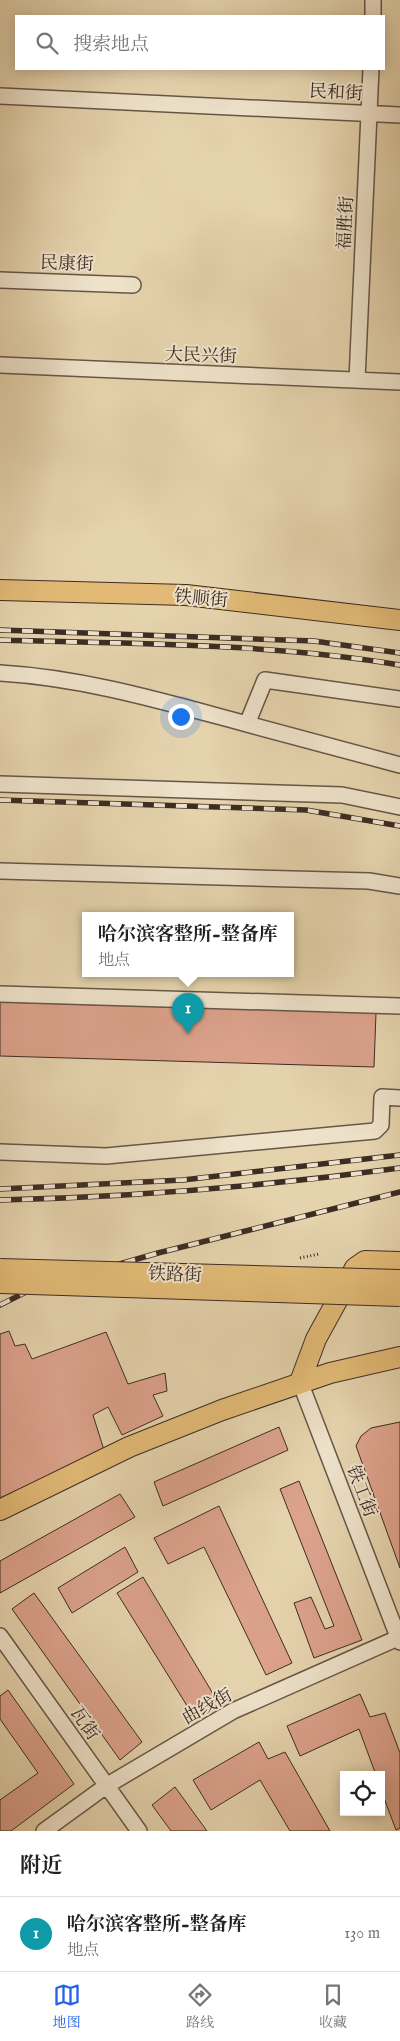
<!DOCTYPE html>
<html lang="zh">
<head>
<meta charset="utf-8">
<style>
	:root { --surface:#fff; --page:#f2f2f2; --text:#222; --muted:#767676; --line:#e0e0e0; --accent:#2563eb }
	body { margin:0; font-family:"IM FELL English","Noto Serif SC",serif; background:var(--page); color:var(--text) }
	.controls { position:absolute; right:15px; bottom:15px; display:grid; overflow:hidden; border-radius:0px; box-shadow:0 2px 12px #0003 }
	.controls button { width:45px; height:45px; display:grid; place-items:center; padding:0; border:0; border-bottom:1px solid var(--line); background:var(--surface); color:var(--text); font:25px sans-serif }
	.you { position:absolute; left:180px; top:716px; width:18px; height:18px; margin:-12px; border:4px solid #fff; border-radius:50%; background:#1a73e8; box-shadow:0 0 0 8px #1a73e833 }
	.badge { display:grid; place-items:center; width:32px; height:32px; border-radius:50%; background:var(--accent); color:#fff; font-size:16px; font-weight:700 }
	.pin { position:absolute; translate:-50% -41px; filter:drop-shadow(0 1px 2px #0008) }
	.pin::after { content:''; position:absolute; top:26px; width:18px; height:15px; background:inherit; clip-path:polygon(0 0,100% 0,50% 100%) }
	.popup { position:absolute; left:82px; top:912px; width:212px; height:65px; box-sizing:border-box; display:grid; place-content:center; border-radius:0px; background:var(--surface); filter:drop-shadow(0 1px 4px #0005); font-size:16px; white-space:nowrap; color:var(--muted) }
	.popup b { font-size:19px; color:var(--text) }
	.popup::after { content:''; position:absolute; left:50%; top:100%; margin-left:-10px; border:10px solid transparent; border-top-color:var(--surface) }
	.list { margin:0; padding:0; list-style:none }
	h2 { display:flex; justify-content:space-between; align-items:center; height:65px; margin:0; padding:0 20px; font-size:21px }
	h2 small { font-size:16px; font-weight:400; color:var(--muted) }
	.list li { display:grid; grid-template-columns:32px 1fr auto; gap:15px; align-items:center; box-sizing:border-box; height:75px; padding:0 20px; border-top:1px solid var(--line) }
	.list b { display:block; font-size:19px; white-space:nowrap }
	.list p { margin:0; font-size:16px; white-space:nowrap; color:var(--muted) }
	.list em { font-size:16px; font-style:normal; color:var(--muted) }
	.icon { flex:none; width:28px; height:28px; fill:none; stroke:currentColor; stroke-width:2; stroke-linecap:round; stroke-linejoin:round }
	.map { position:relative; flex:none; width:400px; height:1831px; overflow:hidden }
	.search { position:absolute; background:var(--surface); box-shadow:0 2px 12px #0003; left:15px; right:15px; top:15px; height:55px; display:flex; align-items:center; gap:12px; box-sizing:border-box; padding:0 18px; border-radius:0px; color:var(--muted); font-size:19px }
	.sheet { height:140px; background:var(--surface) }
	nav { display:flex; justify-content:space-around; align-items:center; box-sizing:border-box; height:70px; border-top:1px solid var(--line); background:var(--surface); font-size:14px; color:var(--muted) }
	nav a { display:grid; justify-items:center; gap:2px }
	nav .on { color:var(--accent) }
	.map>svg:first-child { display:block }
	.building { fill:#dca28c; stroke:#3d2c24 }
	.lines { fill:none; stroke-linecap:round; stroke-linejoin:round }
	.minor-casing { stroke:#675646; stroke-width:18 }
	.major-casing { stroke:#3d2c24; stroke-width:22 }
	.path { stroke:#3d2c24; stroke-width:3; stroke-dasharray:1 2.5; stroke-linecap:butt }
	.minor { stroke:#eee2ca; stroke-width:15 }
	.major { stroke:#e2ba76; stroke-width:20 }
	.rail-casing { stroke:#3d2c24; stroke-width:5.5 }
	.rail { stroke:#eee2ca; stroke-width:4; stroke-dasharray:11; stroke-linecap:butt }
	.major-bridge-casing { stroke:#3d2c24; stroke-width:22; stroke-linecap:butt }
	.major-bridge { stroke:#e2ba76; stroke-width:20 }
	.labels { text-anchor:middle; stroke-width:4; stroke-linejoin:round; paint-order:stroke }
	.street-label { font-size:18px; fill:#3d2c24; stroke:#eee2ca }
</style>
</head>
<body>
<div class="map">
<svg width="400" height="1831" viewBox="0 0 400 1831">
	<rect width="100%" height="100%" fill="#e5d3ad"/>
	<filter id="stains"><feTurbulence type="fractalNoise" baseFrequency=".004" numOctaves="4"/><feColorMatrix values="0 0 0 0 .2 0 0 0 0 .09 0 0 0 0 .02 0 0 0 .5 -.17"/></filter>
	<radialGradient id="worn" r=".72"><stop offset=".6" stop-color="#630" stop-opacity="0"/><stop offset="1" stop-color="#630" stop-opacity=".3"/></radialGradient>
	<!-- building -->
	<path class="building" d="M0,1002L376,1013L374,1067L0,1056Z
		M9,1331L15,1346L25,1344L32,1359L106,1332L128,1384L165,1373L167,1391L153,1395L163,1416L122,1435L108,1407L93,1415L104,1450L0,1498V1334Z
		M400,1422V1568L356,1446L361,1436L371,1428Z
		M279,1427L288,1450L163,1506L154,1482Z
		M299,1481L362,1640L314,1658L294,1603L311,1597L325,1629L334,1626L280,1489Z
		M120,1494L135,1517L0,1593V1561Z
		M219,1506L292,1663L266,1675L204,1547L168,1564L154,1538Z
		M125,1547L138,1572L72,1613L58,1588Z
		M143,1577L218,1702L194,1717L117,1593Z
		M34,1593L142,1742L120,1760L12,1609Z
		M8,1690L74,1784L11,1831H0V1800L38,1773L0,1719V1696Z
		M360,1694L370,1717L385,1713L400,1753V1828L396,1830L381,1790V1775H376L359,1729L300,1756L287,1726Z
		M259,1742L268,1759L285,1752L330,1831H290L260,1780L211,1810L193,1780Z
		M175,1787L207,1831H171L152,1805Z"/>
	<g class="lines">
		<defs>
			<path id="minor" d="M373,16V0
				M0,96L400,115
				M0,280L133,285
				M0,365L400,382
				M357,380L371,69
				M0,673C85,678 165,702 247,724L265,680L400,699
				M247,724L400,765
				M0,784L342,795L400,807
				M0,871L369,881L400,886
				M0,994L400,1006
				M0,1152L106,1156L375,1131L381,1125L382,1097L400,1098
				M300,1382L400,1642
				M0,1636L139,1831
				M44,1831L106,1786L233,1711L400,1637"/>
			<path id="major" d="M0,590L186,595L400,620
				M300,1382L316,1339L355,1268L365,1261L400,1262
				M0,1510L129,1447L222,1410L330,1373L400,1357"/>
		</defs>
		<!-- minor casing -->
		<use href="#minor" class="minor-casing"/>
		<!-- major casing -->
		<use href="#major" class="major-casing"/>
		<!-- path -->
		<path class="path" d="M300,1258L319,1254"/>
		<!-- minor -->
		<use href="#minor" class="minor"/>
		<!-- major -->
		<use href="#major" class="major"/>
		<defs>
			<path id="rail" d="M0,630L314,641L400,653
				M0,640C133,644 268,643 400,665
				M0,800L306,810L400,826
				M0,1189L183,1180L400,1155
				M0,1200C134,1197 267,1186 400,1168
				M0,1305L32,1289L158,1253L400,1192"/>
		</defs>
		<!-- rail casing -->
		<use href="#rail" class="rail-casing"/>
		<!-- rail -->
		<use href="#rail" class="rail"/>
		<defs>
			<path id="major-bridge" d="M0,1269L400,1280
				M0,1283L400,1296"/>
		</defs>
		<!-- major-bridge casing -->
		<use href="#major-bridge" class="major-bridge-casing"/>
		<!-- major-bridge -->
		<use href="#major-bridge" class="major-bridge"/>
	</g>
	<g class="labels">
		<!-- street labels -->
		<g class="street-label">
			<text transform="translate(336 92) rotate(3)" y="6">民和街</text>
			<text transform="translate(345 223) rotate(-87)" y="6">福胜街</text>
			<text transform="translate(67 263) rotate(2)" y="6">民康街</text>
			<text transform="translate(201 355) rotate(2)" y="6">大民兴街</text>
			<text transform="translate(201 598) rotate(5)" y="6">铁顺街</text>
			<text transform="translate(175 1274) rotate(2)" y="6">铁路街</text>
			<text transform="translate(362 1491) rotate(69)" y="6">铁工街</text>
			<text transform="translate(207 1706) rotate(-29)" y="6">曲线街</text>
			<text transform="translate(85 1723) rotate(55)" y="6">瓦街</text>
		</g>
	</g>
	<rect width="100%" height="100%" filter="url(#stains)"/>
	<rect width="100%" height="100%" fill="url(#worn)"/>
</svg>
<div class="controls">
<button><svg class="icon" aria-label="locate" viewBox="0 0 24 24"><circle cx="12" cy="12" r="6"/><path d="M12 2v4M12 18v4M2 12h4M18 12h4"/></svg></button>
</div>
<div class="you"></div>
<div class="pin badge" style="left:188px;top:1034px;background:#0f9aa8">1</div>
<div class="popup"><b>哈尔滨客整所-整备库</b>地点</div>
<div class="search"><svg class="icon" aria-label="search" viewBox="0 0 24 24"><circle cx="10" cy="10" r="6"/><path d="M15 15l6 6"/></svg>搜索地点</div>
</div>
<section class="sheet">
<h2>附近<small></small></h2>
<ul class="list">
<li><span class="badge" style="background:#0f9aa8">1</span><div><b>哈尔滨客整所-整备库</b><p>地点</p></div><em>130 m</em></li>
</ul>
</section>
<nav>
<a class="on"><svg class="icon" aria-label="map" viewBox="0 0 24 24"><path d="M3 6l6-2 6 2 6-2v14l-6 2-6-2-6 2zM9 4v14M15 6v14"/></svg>地图</a>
<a><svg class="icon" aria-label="directions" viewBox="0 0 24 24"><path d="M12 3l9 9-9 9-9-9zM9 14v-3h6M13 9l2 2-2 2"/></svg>路线</a>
<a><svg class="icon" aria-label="saved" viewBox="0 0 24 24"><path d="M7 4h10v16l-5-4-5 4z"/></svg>收藏</a>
</nav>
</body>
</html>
